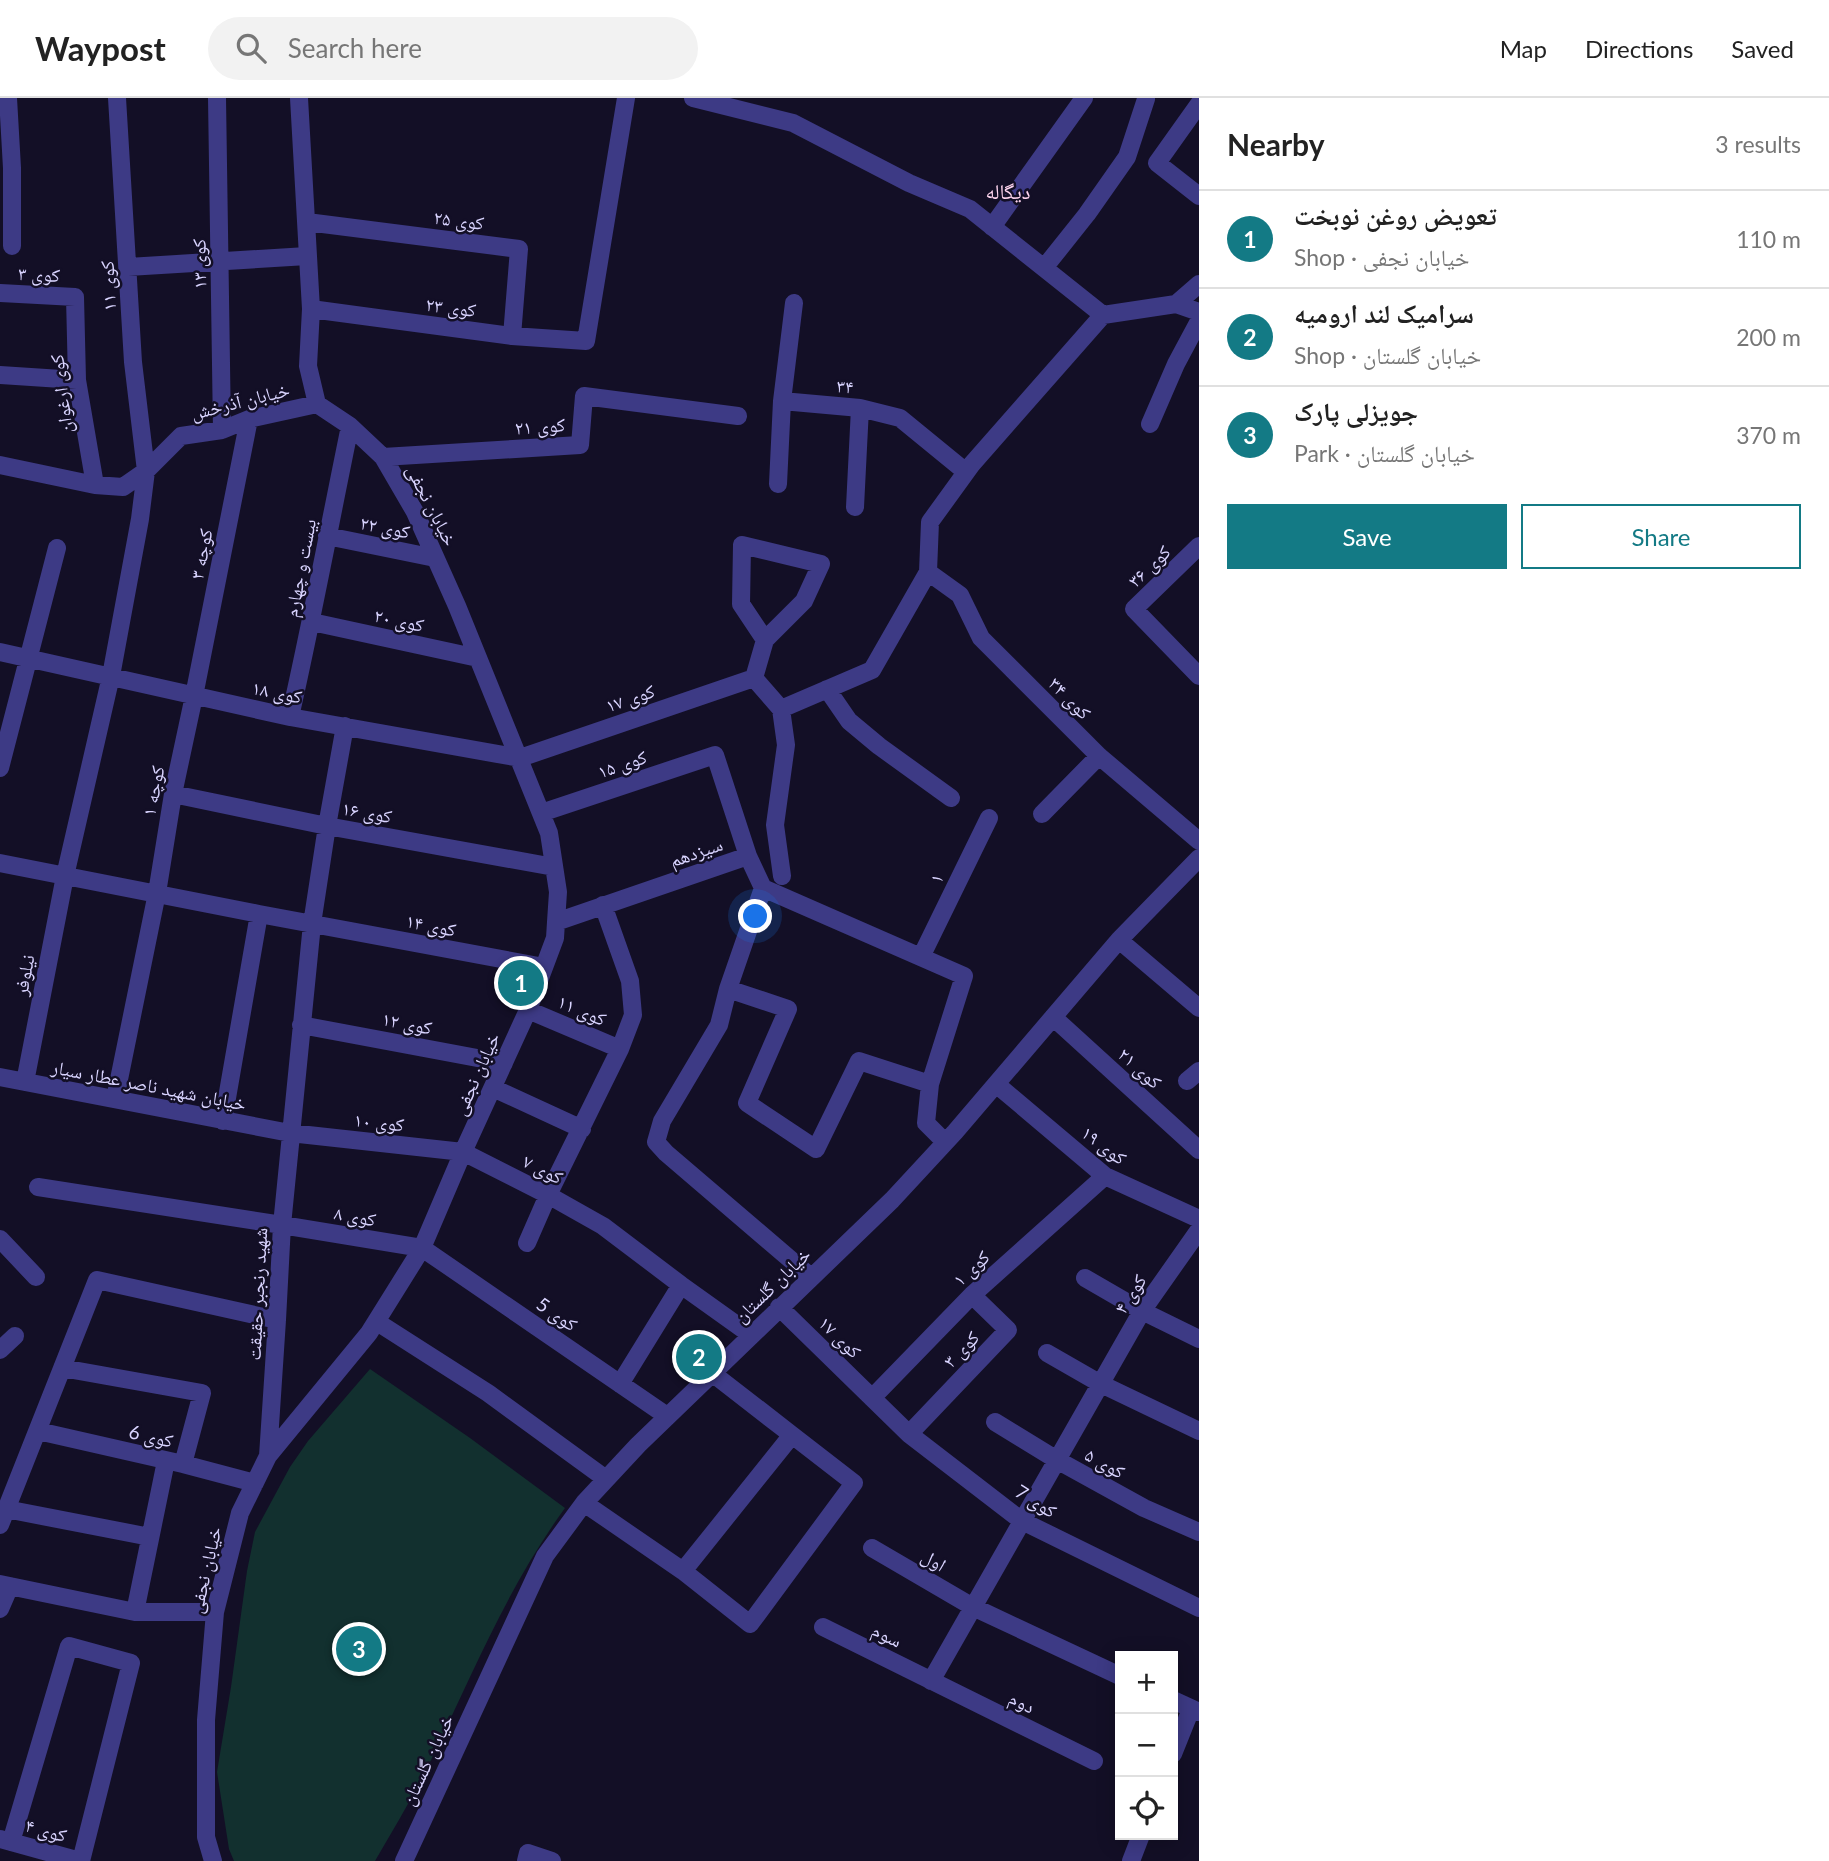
<!DOCTYPE html>
<html lang="en">
<head>
<meta charset="utf-8">
<style>
	:root { --surface:#fff; --page:#f2f2f2; --text:#222; --muted:#767676; --line:#e0e0e0; --accent:#137a85 }
	body { margin:0; font-family:Lato,"Noto Naskh Arabic",sans-serif; background:var(--page); color:var(--text) }
	.controls { position:absolute; right:21px; bottom:21px; display:grid; overflow:hidden; border-radius:0px; box-shadow:0 4px 18px #0003 }
	.controls button { width:63px; height:63px; display:grid; place-items:center; padding:0; border:0; border-bottom:2px solid var(--line); background:var(--surface); color:var(--text); font:35px sans-serif }
	.you { position:absolute; left:756px; top:819px; width:24px; height:24px; margin:-18px; border:5px solid #fff; border-radius:50%; background:#1a73e8; box-shadow:0 0 0 10px #1a73e833 }
	.badge { display:grid; place-items:center; width:46px; height:46px; border-radius:50%; background:var(--accent); color:#fff; font-size:23px; font-weight:700 }
	.pin { position:absolute; translate:-50% -50%; border:4px solid #fff; box-shadow:0 2px 7px #0006 }
	.list { margin:0; padding:0; list-style:none }
	h2 { display:flex; justify-content:space-between; align-items:center; height:91px; margin:0; padding:0 28px; font-size:30px }
	h2 small { font-size:23px; font-weight:400; color:var(--muted) }
	.list li { display:grid; grid-template-columns:46px 1fr auto; gap:21px; align-items:center; box-sizing:border-box; height:98px; padding:0 28px; border-top:2px solid var(--line) }
	.list b { display:block; font-size:26px; white-space:nowrap }
	.list p { margin:0; font-size:23px; white-space:nowrap; color:var(--muted) }
	.list em { font-size:23px; font-style:normal; color:var(--muted) }
	.actions { display:flex; gap:14px; padding:21px 28px }
	.actions a { flex:1; padding:16px 0; border:2px solid var(--accent); border-radius:0px; text-align:center; font-size:24px; color:var(--accent) }
	.actions .main { background:var(--accent); color:#fff }
	.icon { flex:none; width:38px; height:38px; fill:none; stroke:currentColor; stroke-width:2; stroke-linecap:round; stroke-linejoin:round }
	.map { position:relative; flex:none; width:1199px; height:1763px; overflow:hidden }
	header { display:flex; align-items:center; gap:42px; box-sizing:border-box; height:98px; padding:0 35px; background:var(--surface); border-bottom:2px solid var(--line) }
	header strong { font-size:33px }
	nav { display:flex; gap:38px; margin-inline-start:auto; font-size:24px }
	.search { width:490px; height:63px; background:var(--page); display:flex; align-items:center; gap:18px; box-sizing:border-box; padding:0 24px; border-radius:38px; color:var(--muted); font-size:26px }
	main { display:flex }
	aside { flex:1; background:var(--surface) }
	.map>svg:first-child { display:block }
	.green { fill:#12302f }
	.lines { fill:none; stroke-linecap:round; stroke-linejoin:round }
	.minor { stroke:#3d3a85; stroke-width:18 }
	.labels { text-anchor:middle; stroke-width:5; stroke-linejoin:round; paint-order:stroke }
	.street-label { font-size:19px; fill:#d9d4ff; stroke:#130f26 }
	.neighbourhood-label { font-size:21px; fill:#ffd6f0; stroke:#130f26 }
</style>
</head>
<body>
<header>
<strong>Waypost</strong>
<div class="search"><svg class="icon" aria-label="search" viewBox="0 0 24 24"><circle cx="10" cy="10" r="6"/><path d="M15 15l6 6"/></svg>Search here</div>
<nav><a>Map</a><a>Directions</a><a>Saved</a></nav>
</header>
<main>
<div class="map">
<svg width="1199" height="1763" viewBox="0 0 1199 1763">
	<rect width="100%" height="100%" fill="#130f26"/>
	<!-- green -->
	<path class="green" d="M370,1271L470,1340L565,1410C509,1487 473,1574 432,1660C415,1695 395,1729 375,1763H234L229,1751L217,1674L231,1589L247,1473L255,1434L290,1369L308,1343Z"/>
	<g class="lines">
		<!-- minor -->
		<path class="minor" d="M8,0L12,70V148
			M217,0L222,332
			M693,0L793,25L909,85L970,111L1103,217
			M1199,6L1157,65L1199,98
			M307,124L519,151L512,238
			M992,129L1084,0
			M128,169L307,158
			M1044,170L1087,116L1127,59L1146,1
			M0,195L75,199L77,282L95,387
			M1176,206L1199,186
			M311,211L512,238L586,243L626,0
			M0,277L77,282
			M782,303L794,205
			M1150,326L1176,266L1199,223
			M383,359L580,347L584,298L738,318
			M0,367L95,387L123,389L146,373L181,338L222,332L249,321L317,306
			M778,386L782,303L860,310L900,320L966,374
			M855,409L860,310
			M327,438L435,460
			M1199,448L1134,511L1199,578
			M928,474L960,497L981,540L1099,658L1199,743
			M312,524L478,560
			M0,554L290,619L520,660L754,580
			M754,580L765,542L804,503L821,466L742,447L741,506L765,542
			M754,580L781,611
			M827,591L849,623L879,648L951,700
			M290,619C312,522 330,425 350,328
			M0,670L57,450
			M173,696L327,728L554,769
			M541,715L715,657L748,758L556,824
			M1042,716L1099,658
			M0,765L259,816L544,869
			M782,778L775,727L786,647L781,611L872,572L928,474L930,424L972,366L1103,217L1176,206L1199,214
			M763,790L728,891L719,927L662,1023L656,1044L666,1055L811,1179
			M1119,842L1199,910
			M921,859L989,720
			M728,891L788,911L747,1005L816,1051L859,963L930,986L964,878L763,790L748,758
			M528,912L620,951
			M1053,919L1199,1052
			M301,927L504,965
			M0,979L290,1035L463,1054L548,1097L603,1128L681,1187L751,1237
			M1187,983L1199,973
			M25,984L65,778L111,578L140,421L146,373L133,264L117,0
			M930,986L926,1025L945,1044
			M996,986L1105,1078L1199,1121
			M493,990L582,1031
			M115,1001L157,795L173,696L194,598L249,321
			M223,1023L259,816
			M38,1089L282,1127L422,1150L667,1318
			M0,1141L36,1179
			M527,1145L548,1097L620,951L633,917L630,883L603,807
			M1085,1180L1142,1213L1199,1241
			M779,1209L909,1336L1022,1423L1199,1510
			M377,1224L488,1295L606,1381
			M0,1252L15,1238
			M1047,1255L1101,1286L1199,1333
			M62,1270L202,1295L183,1366
			M620,1286L681,1187
			M872,1300L972,1197L1105,1078
			M995,1324L1057,1362L1144,1410L1199,1434
			M38,1333L183,1366L255,1385
			M909,1336L1008,1232L972,1197
			M268,1358L277,1222L282,1127L312,826L327,728L345,628
			M584,1405L683,1473L750,1526L854,1385L792,1337
			M6,1411L150,1439
			M0,1427L97,1182L277,1222
			M872,1450L973,1509L1120,1578
			M683,1473L792,1337L712,1275
			M0,1486L135,1514H215
			M0,1511L10,1488
			M135,1514L166,1363
			M823,1529L1094,1663
			M931,1583L1142,1213L1199,1132
			M1173,1602L1199,1614
			M1173,1656L1191,1611
			M0,1741L80,1763
			M11,1744L69,1548L131,1565L81,1763
			M213,1763L206,1739V1622L215,1514L240,1415L268,1358L369,1235L422,1150L463,1054L528,912L555,840L556,824L558,794L549,735L457,508L415,414L383,359L350,328L317,306L308,268L311,211L299,0
			M404,1763L545,1458L584,1405L638,1347L892,1102L955,1034L1119,842L1199,760
			M526,1763L528,1755L552,1763
			M1131,1763L1141,1737"/>
	</g>
	<g class="labels">
		<!-- street labels -->
		<g class="street-label">
			<text transform="translate(459 122) rotate(7)" y="7">کوی ۲۵</text>
			<text transform="translate(199 166) rotate(-91)" y="7">کوی ۱۳</text>
			<text transform="translate(39 176) rotate(3)" y="7">کوی ۳</text>
			<text transform="translate(108 188) rotate(-93)" y="7">کوی ۱۱</text>
			<text transform="translate(451 209) rotate(7)" y="7">کوی ۲۳</text>
			<text transform="translate(845 288) rotate(5)" y="7">۳۴</text>
			<text transform="translate(61 296) rotate(-97)" y="7">کوی ارغوان</text>
			<text transform="translate(240 303) rotate(-14)" y="7">خیابان آذرخش</text>
			<text transform="translate(540 328) rotate(-4)" y="7">کوی ۲۱</text>
			<text transform="translate(432 407) rotate(63)" y="7">خیابان نجفی</text>
			<text transform="translate(385 429) rotate(11)" y="7">کوی ۲۲</text>
			<text transform="translate(201 456) rotate(-79)" y="7">کوچه ۳</text>
			<text transform="translate(1149 468) rotate(-44)" y="7">کوی ۳۶</text>
			<text transform="translate(300 470) rotate(-79)" y="7">بیست و چهارم</text>
			<text transform="translate(399 522) rotate(12)" y="7">کوی ۲۰</text>
			<text transform="translate(277 594) rotate(11)" y="7">کوی ۱۸</text>
			<text transform="translate(630 600) rotate(-19)" y="7">کوی ۱۷</text>
			<text transform="translate(1070 600) rotate(45)" y="7">کوی ۳۴</text>
			<text transform="translate(622 666) rotate(-19)" y="7">کوی ۱۵</text>
			<text transform="translate(153 693) rotate(-79)" y="7">کوچه ۱</text>
			<text transform="translate(367 714) rotate(10)" y="7">کوی ۱۶</text>
			<text transform="translate(696 754) rotate(-19)" y="7">سیزدهم</text>
			<text transform="translate(936 780) rotate(-64)" y="7">۱</text>
			<text transform="translate(431 827) rotate(11)" y="7">کوی ۱۴</text>
			<text transform="translate(24 877) rotate(-79)" y="7">نیلوفر</text>
			<text transform="translate(582 912) rotate(23)" y="7">کوی ۱۱</text>
			<text transform="translate(407 925) rotate(11)" y="7">کوی ۱۲</text>
			<text transform="translate(1140 970) rotate(42)" y="7">کوی ۲۱</text>
			<text transform="translate(476 976) rotate(-66)" y="7">خیابان نجفی</text>
			<text transform="translate(149 987) rotate(11)" y="7">خیابان شهید ناصر عطار سیار</text>
			<text transform="translate(379 1024) rotate(6)" y="7">کوی ۱۰</text>
			<text transform="translate(1104 1047) rotate(37)" y="7">کوی ۱۹</text>
			<text transform="translate(543 1071) rotate(27)" y="7">کوی ۷</text>
			<text transform="translate(355 1118) rotate(10)" y="7">کوی ۸</text>
			<text transform="translate(971 1170) rotate(-43)" y="7">کوی ۱</text>
			<text transform="translate(772 1187) rotate(-44)" y="7">خیابان گلستان</text>
			<text transform="translate(257 1196) rotate(-87)" y="7">شهید رنجبر حقیقت</text>
			<text transform="translate(1130 1196) rotate(-57)" y="7">کوی ۴</text>
			<text transform="translate(557 1216) rotate(34)" y="7">کوی 5</text>
			<text transform="translate(840 1239) rotate(44)" y="7">کوی ۱۷</text>
			<text transform="translate(961 1251) rotate(-46)" y="7">کوی ۳</text>
			<text transform="translate(151 1338) rotate(13)" y="7">کوی 6</text>
			<text transform="translate(1105 1365) rotate(29)" y="7">کوی ۵</text>
			<text transform="translate(1036 1403) rotate(32)" y="7">کوی 7</text>
			<text transform="translate(934 1462) rotate(31)" y="7">اول</text>
			<text transform="translate(205 1472) rotate(-77)" y="7">خیابان نجفی</text>
			<text transform="translate(887 1537) rotate(26)" y="7">سوم</text>
			<text transform="translate(1022 1604) rotate(26)" y="7">دوم</text>
			<text transform="translate(427 1662) rotate(-65)" y="7">خیابان گلستان</text>
			<text transform="translate(46 1732) rotate(16)" y="7">کوی ۴</text>
		</g>
		<!-- neighbourhood labels -->
		<g class="neighbourhood-label">
			<text x="1008" y="101">دیگاله</text>
		</g>
	</g>
</svg>
<div class="controls">
<button>+</button>
<button>−</button>
<button><svg class="icon" aria-label="locate" viewBox="0 0 24 24"><circle cx="12" cy="12" r="6"/><path d="M12 2v4M12 18v4M2 12h4M18 12h4"/></svg></button>
</div>
<div class="you"></div>
<div class="pin badge" style="left:521px;top:885px">1</div>
<div class="pin badge" style="left:699px;top:1259px">2</div>
<div class="pin badge" style="left:359px;top:1551px">3</div>
</div>
<aside>
<h2>Nearby<small>3 results</small></h2>
<ul class="list">
<li><span class="badge">1</span><div><b>تعویض روغن نوبخت</b><p>Shop · خیابان نجفی</p></div><em>110 m</em></li>
<li><span class="badge">2</span><div><b>سرامیک لند ارومیه</b><p>Shop · خیابان گلستان</p></div><em>200 m</em></li>
<li><span class="badge">3</span><div><b>جویزلی پارک</b><p>Park · خیابان گلستان</p></div><em>370 m</em></li>
</ul>
<div class="actions"><a class="main">Save</a><a>Share</a></div>
</aside>
</main>
</body>
</html>
